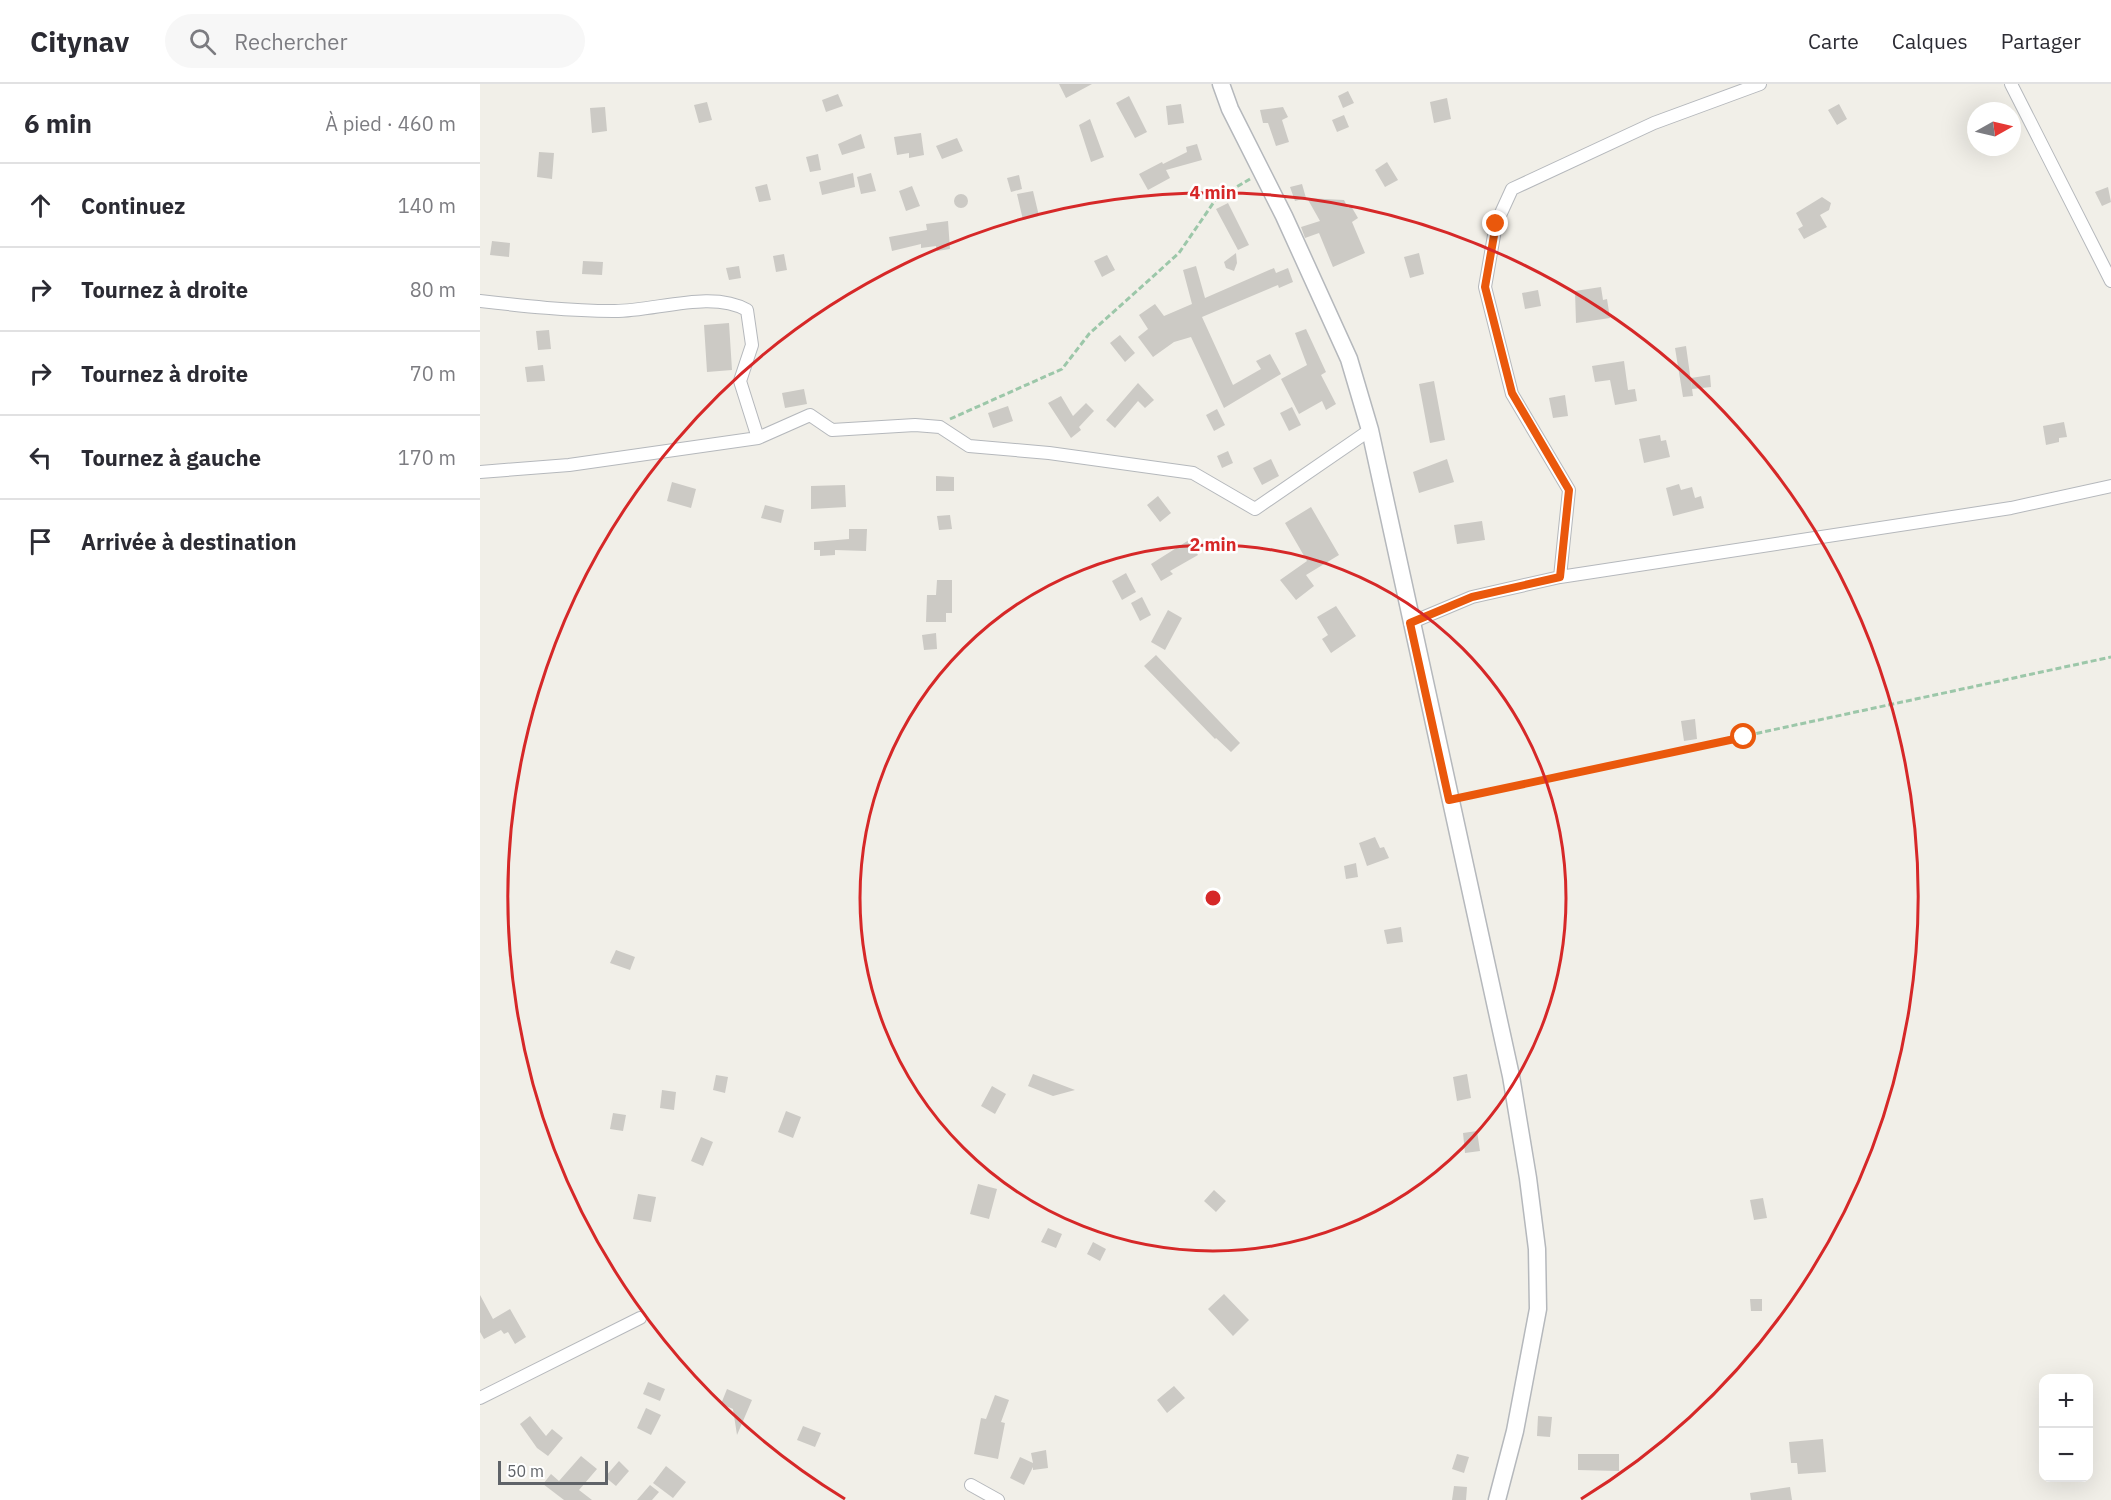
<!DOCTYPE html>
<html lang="fr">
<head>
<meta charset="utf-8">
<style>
	:root { --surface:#fff; --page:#f7f7f7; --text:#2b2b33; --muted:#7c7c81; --line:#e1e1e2 }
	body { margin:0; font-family:"IBM Plex Sans",sans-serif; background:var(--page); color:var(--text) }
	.controls { position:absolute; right:18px; bottom:18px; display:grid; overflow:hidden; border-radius:12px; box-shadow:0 6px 24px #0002 }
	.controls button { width:54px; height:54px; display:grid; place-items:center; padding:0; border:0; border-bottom:2px solid var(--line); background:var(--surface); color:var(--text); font:30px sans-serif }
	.compass { position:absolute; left:1487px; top:18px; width:54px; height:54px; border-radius:50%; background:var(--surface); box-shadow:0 6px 24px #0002; rotate:82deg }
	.scale { position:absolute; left:18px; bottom:15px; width:110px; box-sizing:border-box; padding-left:6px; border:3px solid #5f6368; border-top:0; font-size:16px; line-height:21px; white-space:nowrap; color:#5f6368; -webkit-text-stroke:4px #fff; paint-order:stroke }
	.stop { position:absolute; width:18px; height:18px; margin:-14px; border:4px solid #ea580c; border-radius:50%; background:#fff }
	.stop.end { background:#ea580c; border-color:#fff; box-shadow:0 2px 6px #0008 }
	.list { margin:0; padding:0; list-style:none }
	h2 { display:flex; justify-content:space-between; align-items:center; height:78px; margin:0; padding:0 24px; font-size:26px }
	h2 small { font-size:20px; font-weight:400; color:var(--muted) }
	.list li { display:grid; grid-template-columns:39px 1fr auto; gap:18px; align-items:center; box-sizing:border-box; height:84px; padding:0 24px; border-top:2px solid var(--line) }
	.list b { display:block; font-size:22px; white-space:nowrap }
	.list em { font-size:20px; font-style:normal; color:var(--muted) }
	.icon { flex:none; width:33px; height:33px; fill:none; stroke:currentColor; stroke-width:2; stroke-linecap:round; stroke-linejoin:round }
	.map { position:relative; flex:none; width:1631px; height:1416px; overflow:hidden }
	header { display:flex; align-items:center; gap:36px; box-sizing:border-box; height:84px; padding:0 30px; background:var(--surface); border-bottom:2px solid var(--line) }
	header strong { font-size:28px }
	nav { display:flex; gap:33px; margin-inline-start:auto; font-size:21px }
	.search { width:420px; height:54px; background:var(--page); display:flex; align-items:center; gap:15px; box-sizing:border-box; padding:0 21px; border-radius:33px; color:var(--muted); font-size:22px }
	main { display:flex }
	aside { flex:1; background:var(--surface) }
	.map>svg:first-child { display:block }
	.building { fill:#cccac5 }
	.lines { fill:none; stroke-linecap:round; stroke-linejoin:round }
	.minor-casing { stroke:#b5b8bc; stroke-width:14 }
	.tertiary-casing { stroke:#b5b8bc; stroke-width:19 }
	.path { stroke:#9cc7a9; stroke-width:3; stroke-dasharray:6 3; stroke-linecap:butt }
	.minor { stroke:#fff; stroke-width:12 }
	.tertiary { stroke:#fff; stroke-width:16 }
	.route { stroke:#ea580c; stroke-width:8 }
	.ring { fill:none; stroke:#d62828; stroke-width:3 }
	.centre { fill:#d62828; stroke:#fff; stroke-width:3 }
	.ring-label { font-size:18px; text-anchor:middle; font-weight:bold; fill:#d62828; stroke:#fff; stroke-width:5; stroke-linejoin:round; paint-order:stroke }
</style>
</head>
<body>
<header>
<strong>Citynav</strong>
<div class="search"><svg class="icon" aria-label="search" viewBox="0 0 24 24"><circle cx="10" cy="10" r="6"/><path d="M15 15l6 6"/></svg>Rechercher</div>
<nav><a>Carte</a><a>Calques</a><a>Partager</a></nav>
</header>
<main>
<aside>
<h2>6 min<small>À pied · 460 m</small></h2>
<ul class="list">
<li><svg class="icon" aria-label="ahead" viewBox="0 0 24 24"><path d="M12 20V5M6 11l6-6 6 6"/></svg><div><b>Continuez</b></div><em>140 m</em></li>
<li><svg class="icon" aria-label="right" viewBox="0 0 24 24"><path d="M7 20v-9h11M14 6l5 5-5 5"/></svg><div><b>Tournez à droite</b></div><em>80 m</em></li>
<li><svg class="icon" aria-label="right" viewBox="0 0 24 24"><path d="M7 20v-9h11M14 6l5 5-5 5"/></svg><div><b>Tournez à droite</b></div><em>70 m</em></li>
<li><svg class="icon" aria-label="left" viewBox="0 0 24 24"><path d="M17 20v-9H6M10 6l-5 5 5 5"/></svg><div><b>Tournez à gauche</b></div><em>170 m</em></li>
<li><svg class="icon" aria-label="arrive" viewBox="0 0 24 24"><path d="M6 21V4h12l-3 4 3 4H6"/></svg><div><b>Arrivée à destination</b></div></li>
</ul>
</aside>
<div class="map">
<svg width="1631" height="1416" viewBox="0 0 1631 1416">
	<rect width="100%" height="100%" fill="#f1efe8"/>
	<!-- building -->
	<path class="building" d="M579,0H612L586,14Z
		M868,7L874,19L863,24L858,12Z
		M358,10L363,22L346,28L342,16Z
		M649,12L667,48L655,54L636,19Z
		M967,14L971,35L954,39L950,18Z
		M227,18L232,36L219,39L214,21Z
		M701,20L704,39L688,41L686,22Z
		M1359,20L1367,35L1357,41L1348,26Z
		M125,23L127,47L112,49L110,24Z
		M803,23L808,33L802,36L809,58L796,62L788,39H783L780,26Z
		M864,31L869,43L857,48L852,36Z
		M610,35L624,73L611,78L599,41Z
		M441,49L444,71L429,74V69L417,71L414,53Z
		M381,50L385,64L362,71L358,60Z
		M477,54L483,67L462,75L456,62Z
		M717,60L722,76L686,86L690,94L668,106L659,90L682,78L683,80L707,68L706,63Z
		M59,68L74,69L72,95L57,93Z
		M338,70L341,86L330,88L326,73Z
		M907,78L918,96L905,103L895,86Z
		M373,89L375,103L342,111L339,98Z
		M391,89L396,107L381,110L377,93Z
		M539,91L542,105L531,108L527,94Z
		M287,100L291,116L279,118L275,103Z
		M822,100L826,114L815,117L810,103Z
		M432,102L440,122L426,127L419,107Z
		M1628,103L1631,118L1622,122L1615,108Z
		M553,107L559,132L543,136L537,110Z
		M474 117a7 7 0 1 1 14 0a7 7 0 1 1-14 0Z
		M1342,113L1351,119L1349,126L1340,131L1347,143L1324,155L1318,145L1323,142L1316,129Z
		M827,114L864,116L868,124L871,122L878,134L872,138L885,169L853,183L839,149L825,154L821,143L840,137Z
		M748,119L769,161L758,166L736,125Z
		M468,137L470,165L457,167L456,162L441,164V160L412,167L409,153L447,146L446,140Z
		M12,157L30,159L29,173L10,171Z
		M756,169L757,179L754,187L746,184L744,178Z
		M939,169L944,190L930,194L924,173Z
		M304,170L307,186L296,188L293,172Z
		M627,171L635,186L622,193L614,177Z
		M103,177L123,178L122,191L102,190Z
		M259,182L261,194L249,196L246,184Z
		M716,182L725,214L794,184L796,189L808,184L813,198L799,204L798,201L722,233L753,301L781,285L776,277L790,270L801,290L744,324L711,253L694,258L673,273L658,253L668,245L659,231L675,220L684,232L712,220L703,186Z
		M1121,203L1123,216L1127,215L1130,234L1096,239L1095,207Z
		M1058,206L1061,222L1045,225L1042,209Z
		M249,239L252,286L227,288L224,241Z
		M826,245L846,288L841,291L856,320L846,326L842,317L819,330L801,295L827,281L815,249Z
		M69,246L71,265L58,266L56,247Z
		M640,251L655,269L645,278L630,259Z
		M1206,262L1213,312L1203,313L1195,264Z
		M1144,277L1148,306L1155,305L1157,317L1135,321L1130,296L1115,298L1112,282Z
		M63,281L65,297L47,298L45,283Z
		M1230,291L1231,303L1212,305L1211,294Z
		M954,297L965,356L950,359L939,300Z
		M658,299L674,316L665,324L658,317L635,344L626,336Z
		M324,305L327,320L305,324L302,309Z
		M1085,311L1088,332L1073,334L1069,314Z
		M581,312L593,332L606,319L614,327L599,343L601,346L591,354L568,319Z
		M528,322L533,337L513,344L508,329Z
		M812,323L821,341L809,347L800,329Z
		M737,325L745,341L734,347L726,331Z
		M1584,338L1587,353L1579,354V358L1566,361L1563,342Z
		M1180,351L1181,357L1186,356L1190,373L1164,379L1159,355Z
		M748,367L753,379L742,384L737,372Z
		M791,375L799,392L782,401L773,384Z
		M967,375L974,398L939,409L933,388Z
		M456,392L474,393V407H456Z
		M192,398L216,405L211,424L187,417Z
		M1199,400L1201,406L1212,403L1215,414L1221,412L1224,424L1193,432L1186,404Z
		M365,401L366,423L331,425V402Z
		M678,412L691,429L680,438L667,421Z
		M285,421L304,426L301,439L281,434Z
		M831,423L859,471L826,491L834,502L816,516L800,496L827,477L805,439Z
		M470,431L472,445L459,446L457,432Z
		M1002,437L1005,456L977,460L974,441Z
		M369,445H387L386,467L355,466V471L340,472V466H334V458L369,455Z
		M709,456L718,471L690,487L693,490L681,497L671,480Z
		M646,489L656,508L642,516L632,497Z
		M457,496H472V529H466V538H446L447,511H456Z
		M662,513L671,531L660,537L651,519Z
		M856,522L876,552L851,569L842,555L848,551L837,533Z
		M688,526L702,534L685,566L671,558Z
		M456,549L457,565L444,566L442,551Z
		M676,571L760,659L751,668L736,654L735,655L664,582Z
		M1215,635L1217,655L1204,657L1201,637Z
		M895,753L900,764L904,763L909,774L887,782L879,759Z
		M876,779L878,793L866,795L864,782Z
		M921,843L923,858L907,860L904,846Z
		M136,866L155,873L150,886L130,879Z
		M553,990L595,1006L573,1012L548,1002Z
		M987,990L991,1014L977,1017L973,993Z
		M236,991L248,993L245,1009L233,1006Z
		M512,1002L526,1010L515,1030L501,1022Z
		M182,1006L196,1008L194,1026L180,1024Z
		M306,1027L321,1033L313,1054L298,1048Z
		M133,1029L146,1031L143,1047L130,1045Z
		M997,1047L1000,1067L985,1069L983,1049Z
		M221,1053L233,1058L223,1082L211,1077Z
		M498,1100L517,1105L509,1135L490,1130Z
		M734,1106L746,1117L736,1128L724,1117Z
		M158,1110L176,1113L171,1138L153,1135Z
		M1283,1114L1287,1134L1274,1136L1270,1116Z
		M568,1144L582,1150L576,1164L561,1158Z
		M613,1158L626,1165L620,1177L607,1170Z
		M744,1210L769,1236L753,1252L728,1225Z
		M0,1211L13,1235L30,1225L46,1253L35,1260L28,1248L24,1250L21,1246L4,1255L0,1248Z
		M1270,1215H1282V1227H1271Z
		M168,1298L185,1305L180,1317L163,1310Z
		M694,1302L705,1314L687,1329L677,1316Z
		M247,1305L272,1316L257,1351L253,1325L241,1320Z
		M515,1311L529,1316L521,1338L525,1339L518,1375L494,1370L501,1334L506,1335Z
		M166,1324L181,1331L171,1351L157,1344Z
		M50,1332L66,1352L72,1345L83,1354L68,1372L57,1364L40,1340Z
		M1058,1332L1072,1333L1070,1353L1057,1352Z
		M323,1342L341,1349L335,1363L317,1356Z
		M1343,1355L1346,1388L1318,1390L1317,1379H1311L1309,1358Z
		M566,1366L568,1384L553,1386V1383L544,1401L530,1394L540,1373L553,1379L551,1369Z
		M977,1370L989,1373L984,1389L972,1385Z
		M1098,1370H1139V1387L1098,1386Z
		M101,1372L117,1385L99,1406L112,1416H84L63,1400L71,1390L79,1397Z
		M139,1377L149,1387L136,1402L125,1393Z
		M186,1382L206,1398L193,1414L173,1399Z
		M170,1401L179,1408L172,1416H157Z
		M974,1402L987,1403L986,1416H972Z
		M1310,1403L1312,1416H1271L1270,1409Z"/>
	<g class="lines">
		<defs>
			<path id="minor" d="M1531,0L1631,197
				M0,217C44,222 89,227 133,227C173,228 231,205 267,226L272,261L260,297L278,354
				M0,388L89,381L278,354L330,331L352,346L435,341L460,343L489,362L569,369L713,389L775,425L890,346
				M1080,493L1089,406L1032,310L1005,203L1016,140L1032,105L1174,39L1280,0
				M930,539L992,513L1080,493L1531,424L1631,402
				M0,1314L160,1234
				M491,1401L518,1416"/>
			<path id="tertiary" d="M741,0L750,25L804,132L869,275L890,346L1031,992L1048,1094L1057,1165L1058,1225L1035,1347L1017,1416"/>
		</defs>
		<!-- minor casing -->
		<use href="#minor" class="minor-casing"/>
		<!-- tertiary casing -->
		<use href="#tertiary" class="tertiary-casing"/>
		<!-- path -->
		<path class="path" d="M470,335L582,285L609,250L699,169L736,115L770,95
			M986,712L1631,573"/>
		<!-- minor -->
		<use href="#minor" class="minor"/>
		<!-- tertiary -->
		<use href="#tertiary" class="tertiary"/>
	</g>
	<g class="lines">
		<!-- route -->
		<path class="route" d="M1016,140L1005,203L1032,309L1089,406L1080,493L992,513L930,539L969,716L1264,653"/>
	</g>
	<!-- distance rings -->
	<g class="ring">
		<circle cx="733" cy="814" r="353"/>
		<path d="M365 1415A705 705 0 1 1 1101 1415"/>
	</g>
	<circle cx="733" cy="814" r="9" class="centre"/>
	<g class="ring-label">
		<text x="733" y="115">4 min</text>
		<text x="733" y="467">2 min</text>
	</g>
</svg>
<div class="controls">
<button>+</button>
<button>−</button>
</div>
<svg class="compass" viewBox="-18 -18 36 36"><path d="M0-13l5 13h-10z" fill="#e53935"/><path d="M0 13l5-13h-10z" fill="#7c7c81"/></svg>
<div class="scale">50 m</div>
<div class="stop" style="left:1264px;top:653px"></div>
<div class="stop end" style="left:1016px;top:140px"></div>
</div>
</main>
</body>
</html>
